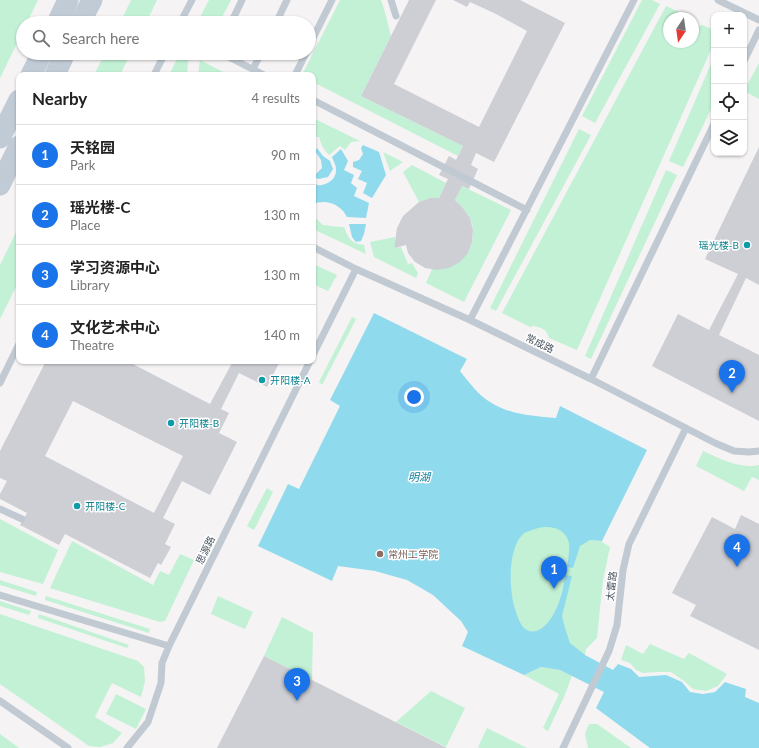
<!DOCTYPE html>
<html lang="en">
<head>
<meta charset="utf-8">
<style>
	:root { --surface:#fff; --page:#f2f2f2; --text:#222; --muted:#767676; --line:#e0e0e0; --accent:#1a73e8 }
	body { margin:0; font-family:Lato,"Noto Sans SC",sans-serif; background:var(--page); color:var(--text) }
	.controls { position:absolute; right:12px; top:12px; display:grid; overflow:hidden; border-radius:8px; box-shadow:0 1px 3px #0004 }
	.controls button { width:36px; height:36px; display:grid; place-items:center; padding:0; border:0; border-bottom:1px solid var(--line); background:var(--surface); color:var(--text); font:20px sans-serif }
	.compass { position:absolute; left:663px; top:12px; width:36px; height:36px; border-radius:50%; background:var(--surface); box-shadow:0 1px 3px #0004; rotate:193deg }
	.you { position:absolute; left:414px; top:397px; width:14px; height:14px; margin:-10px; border:3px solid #fff; border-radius:50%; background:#1a73e8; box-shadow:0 0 0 6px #1a73e833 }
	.badge { display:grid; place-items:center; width:26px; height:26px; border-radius:50%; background:var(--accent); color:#fff; font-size:13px; font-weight:700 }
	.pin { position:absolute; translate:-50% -33px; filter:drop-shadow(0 1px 2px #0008) }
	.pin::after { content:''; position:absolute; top:21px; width:14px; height:12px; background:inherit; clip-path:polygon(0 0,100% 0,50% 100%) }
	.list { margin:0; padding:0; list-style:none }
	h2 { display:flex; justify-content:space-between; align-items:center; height:52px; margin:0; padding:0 16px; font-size:17px }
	h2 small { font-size:13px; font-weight:400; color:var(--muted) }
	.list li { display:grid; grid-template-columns:26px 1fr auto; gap:12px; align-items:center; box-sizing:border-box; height:60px; padding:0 16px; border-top:1px solid var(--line) }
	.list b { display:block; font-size:15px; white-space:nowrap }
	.list p { margin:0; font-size:13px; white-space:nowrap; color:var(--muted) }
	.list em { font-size:13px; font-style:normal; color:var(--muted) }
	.icon { flex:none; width:22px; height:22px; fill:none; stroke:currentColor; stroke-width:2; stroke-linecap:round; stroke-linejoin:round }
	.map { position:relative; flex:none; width:759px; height:748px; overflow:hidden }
	.search { position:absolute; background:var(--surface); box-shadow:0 1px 3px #0004; left:16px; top:16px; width:300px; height:44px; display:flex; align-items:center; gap:10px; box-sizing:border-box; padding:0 14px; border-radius:22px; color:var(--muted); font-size:15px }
	.panel { position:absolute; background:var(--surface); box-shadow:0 1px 3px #0004; left:16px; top:72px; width:300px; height:292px; border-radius:8px }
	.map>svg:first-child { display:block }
	.green { fill:#c3f1d5 }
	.water { fill:#90daee }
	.building { fill:#cdcfd5; fill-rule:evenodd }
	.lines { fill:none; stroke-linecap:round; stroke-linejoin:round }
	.lane { stroke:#c1cad2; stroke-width:7 }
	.secondary { stroke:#c1cbd6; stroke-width:21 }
	.culture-dot { fill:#0f9aa8; stroke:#fff; stroke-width:1.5 }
	.education-dot { fill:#8d6e63; stroke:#fff; stroke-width:1.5 }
	.labels { text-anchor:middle; stroke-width:3; stroke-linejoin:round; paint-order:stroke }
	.culture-label { font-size:10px; fill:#0d838f; stroke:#fff; text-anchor:start }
	.street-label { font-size:10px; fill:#4a5661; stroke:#fff }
	.education-label { font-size:10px; fill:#785e54; stroke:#fff; text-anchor:start }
	.water-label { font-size:11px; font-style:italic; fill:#0c7c9b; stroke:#fff }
</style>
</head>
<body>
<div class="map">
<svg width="759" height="748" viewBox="0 0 759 748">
	<rect width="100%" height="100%" fill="#f5f3f3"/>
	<!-- green -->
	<path class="green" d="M0,0H38L27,23H23V31L0,78Z
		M131,0H157L146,23H120Z
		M209,0H231L219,23H197Z
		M340,0H381L384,9L391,36L361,96L463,146L458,156L313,82V75H302Z
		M642,0H652L660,4L595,123L582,116Z
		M666,6L683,14V18H669V42H693V26L697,27L702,25L714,30V43L577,350L549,338L546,331L541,328L534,326L530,327L502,313Z
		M105,53H131L120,75H94Z
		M180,53H189L187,75H169Z
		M714,57V103L683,167L669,161Z
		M200,60L229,75H198Z
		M759,63V99L744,91Z
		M313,118L360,141L351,142L345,150L340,146L329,155C323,149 321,144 319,137H313Z
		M579,129L591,135L496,311L490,308Z
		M383,152L403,162L390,171Z
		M412,165L446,183L439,198H430L419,202L403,172Z
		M666,170L677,175L591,359L585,356Z
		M462,186L511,210L464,302L426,283L432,269L468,253C478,229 473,217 455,200Z
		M313,216L323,225L340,227H344C349,239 350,243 364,245L366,254L313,229Z
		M19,226V281L0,319V265Z
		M395,237V248L401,247L408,264L412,263L418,273L416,278L374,257L370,242Z
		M313,264L337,275L328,291L313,284Z
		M352,317L356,319L322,385L319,382Z
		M703,451C721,459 739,469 759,465V480L752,477L744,491L696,466Z
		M267,488L273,492L254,530L247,526Z
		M0,519L58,550L43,584L0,572Z
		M551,523L590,540L602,541V542L610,547L603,580L597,638L586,649L585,655L515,637L506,550L520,525Z
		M72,541L153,585L160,571L169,575L180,554L194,560L165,621L160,622L50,588Z
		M0,580L37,592L36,596L0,585Z
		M46,596L150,629L149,633L45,600Z
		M218,596L253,612L245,629L211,614Z
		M0,601L31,611L29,615L0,606Z
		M0,614L138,661L144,667L145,681L141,697L112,683L95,717L122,733L113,743L100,747L89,746L0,684Z
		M39,614L129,645L127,648L38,618Z
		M282,617L313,633L312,680L264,656Z
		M650,644L684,659L689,653L727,674L718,686L706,691L693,689L684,681L671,672H658L643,673L636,670L630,663L621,660L626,645L643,654Z
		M541,667L560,670L572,676L564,697L548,731L543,728L559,694L524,675Z
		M431,691L465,708L446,747L396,722Z
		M116,694L146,709L136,729L106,714Z
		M589,724H597L631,748H588L585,734Z
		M487,728L527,748H480L478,747Z
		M0,734L19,748H0Z"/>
	<!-- water -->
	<path class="water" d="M363,145L379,152L386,175L372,198L363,193L367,183L358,179L362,171L353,167V162L359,160L363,154L361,148Z
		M317,148L323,156L330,161L333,169L328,177L319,179L313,177V174H316L322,168L321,160L315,151Z
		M341,149L348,161L344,170L354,175L351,183L357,188L354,196L369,203L366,218L347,217C345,214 344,211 341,209C334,202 322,200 313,204V184C323,188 337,181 336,169C336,165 333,160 332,157Z
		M349,224H366L364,234L361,241L356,242L352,237Z
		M374,313L467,359L460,371C468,381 479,396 490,402C510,415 533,416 556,418L560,406L647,450L602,541L590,540L580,546L573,568L567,567C568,560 570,551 569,543C565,526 546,524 532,530C530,531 526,532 524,533C507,548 509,590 515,609C518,617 520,628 529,631C545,635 557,610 560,599C563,591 564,583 565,575L572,576L562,616L565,628L570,643L585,655L613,670L618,664L631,669L639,677L666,675L682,682L690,692L703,694L715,692L725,682L746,689L745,697L759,703V748H650L596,708L604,692L560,670L541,667L524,675L462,646L468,632L461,621L433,595L407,580L375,571L338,566L332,581L258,546L288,484L299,489L340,406L330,400Z"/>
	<!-- building -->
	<path class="building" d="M409,0H436L394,84L479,127L527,31L496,14L470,2L467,7L453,0H520L565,23L494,162L476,153L471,165L478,169L469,189L462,186L455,200L463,208L470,218L473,230L472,242L468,253L460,262L449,268L437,270L425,268L415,262L408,253L406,245L395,248V242L397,228L403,216L419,202L430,198H439L448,179L439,175L449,156L456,160L463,146L361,96Z
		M759,147V285L746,278L719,335L759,355V421L652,366L678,314L709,330L738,274L705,259Z
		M46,361H127L210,404L233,361H280L267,387L239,373L221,409L229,413L219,433L237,442L210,495L182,481L163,518L175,524L165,544L171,547L161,565L158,563L150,578L65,534L59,545L20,525L27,513L0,499V494L7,481L0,478V451ZM73,401L183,456L154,513L45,456Z
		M741,515L759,524V650L690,616L696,605L672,593L712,517L735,529Z
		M264,656L312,680L447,748H217Z"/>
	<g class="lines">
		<!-- lane -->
		<path class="lane" d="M391,0L396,16
			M718,0L759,20
			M180,23L192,0
			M231,23L242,0
			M276,23L287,0
			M309,46L332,0
			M221,53L264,75
			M744,61L759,30
			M253,69L261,53
			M154,75L165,53
			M295,75L306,53
			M313,100L527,210
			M313,247L356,269L470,320L591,379L715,443L734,451L749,452L759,451
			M470,320L634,0
			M313,355L356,269
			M591,379L714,124
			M0,383L19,344
			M0,509L22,519
			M0,595L169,646
			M0,701L68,748
			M127,748L148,722L161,683L162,663L169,646L310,361
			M563,748L609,651L617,625L623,570L629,544L686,428"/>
		<!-- secondary -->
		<path class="secondary" d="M57,23L68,0
			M80,23L92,0
			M31,75L42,53
			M55,75L65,53
			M0,138L19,100
			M0,185L19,146"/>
	</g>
	<!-- markers -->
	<g class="culture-dot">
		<circle cx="747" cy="245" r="4"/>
		<circle cx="262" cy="380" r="4"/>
		<circle cx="171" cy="423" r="4"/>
		<circle cx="77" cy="506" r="4"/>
	</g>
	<circle class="education-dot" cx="380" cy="554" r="4"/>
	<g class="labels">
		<!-- culture labels -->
		<g class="culture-label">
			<text x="739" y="249" text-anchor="end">瑶光楼-B</text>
			<text x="270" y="384">开阳楼-A</text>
			<text x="179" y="427">开阳楼-B</text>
			<text x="85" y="510">开阳楼-C</text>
		</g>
		<!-- street labels -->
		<g class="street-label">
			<text transform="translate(540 343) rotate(26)" y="4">常成路</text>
			<text transform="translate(205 550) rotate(-64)" y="4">思源路</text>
			<text transform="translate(611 586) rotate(-83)" y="4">太雷路</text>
		</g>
		<!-- education labels -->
		<g class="education-label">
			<text x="388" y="558">常州工学院</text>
		</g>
		<!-- water labels -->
		<g class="water-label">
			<text x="419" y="481">明湖</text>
		</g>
	</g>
</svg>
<div class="controls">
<button>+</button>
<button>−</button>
<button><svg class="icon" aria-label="locate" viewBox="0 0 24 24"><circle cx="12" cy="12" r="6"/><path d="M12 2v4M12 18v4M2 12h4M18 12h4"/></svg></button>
<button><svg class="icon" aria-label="layers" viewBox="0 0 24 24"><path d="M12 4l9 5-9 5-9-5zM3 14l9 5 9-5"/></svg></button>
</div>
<svg class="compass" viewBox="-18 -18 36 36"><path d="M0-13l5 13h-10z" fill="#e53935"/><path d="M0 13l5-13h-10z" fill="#767676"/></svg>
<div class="you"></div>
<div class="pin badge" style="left:554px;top:589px">1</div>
<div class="pin badge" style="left:732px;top:393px">2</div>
<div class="pin badge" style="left:297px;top:701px">3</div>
<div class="pin badge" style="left:737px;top:567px">4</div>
<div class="search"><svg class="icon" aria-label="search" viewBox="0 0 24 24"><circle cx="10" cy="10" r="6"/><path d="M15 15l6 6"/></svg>Search here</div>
<section class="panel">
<h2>Nearby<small>4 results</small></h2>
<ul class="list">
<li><span class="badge">1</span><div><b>天铭园</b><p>Park</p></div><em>90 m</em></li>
<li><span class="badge">2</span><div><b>瑶光楼-C</b><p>Place</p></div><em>130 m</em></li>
<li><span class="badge">3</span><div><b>学习资源中心</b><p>Library</p></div><em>130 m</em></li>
<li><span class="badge">4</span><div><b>文化艺术中心</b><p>Theatre</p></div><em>140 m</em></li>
</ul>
</section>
</div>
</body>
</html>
